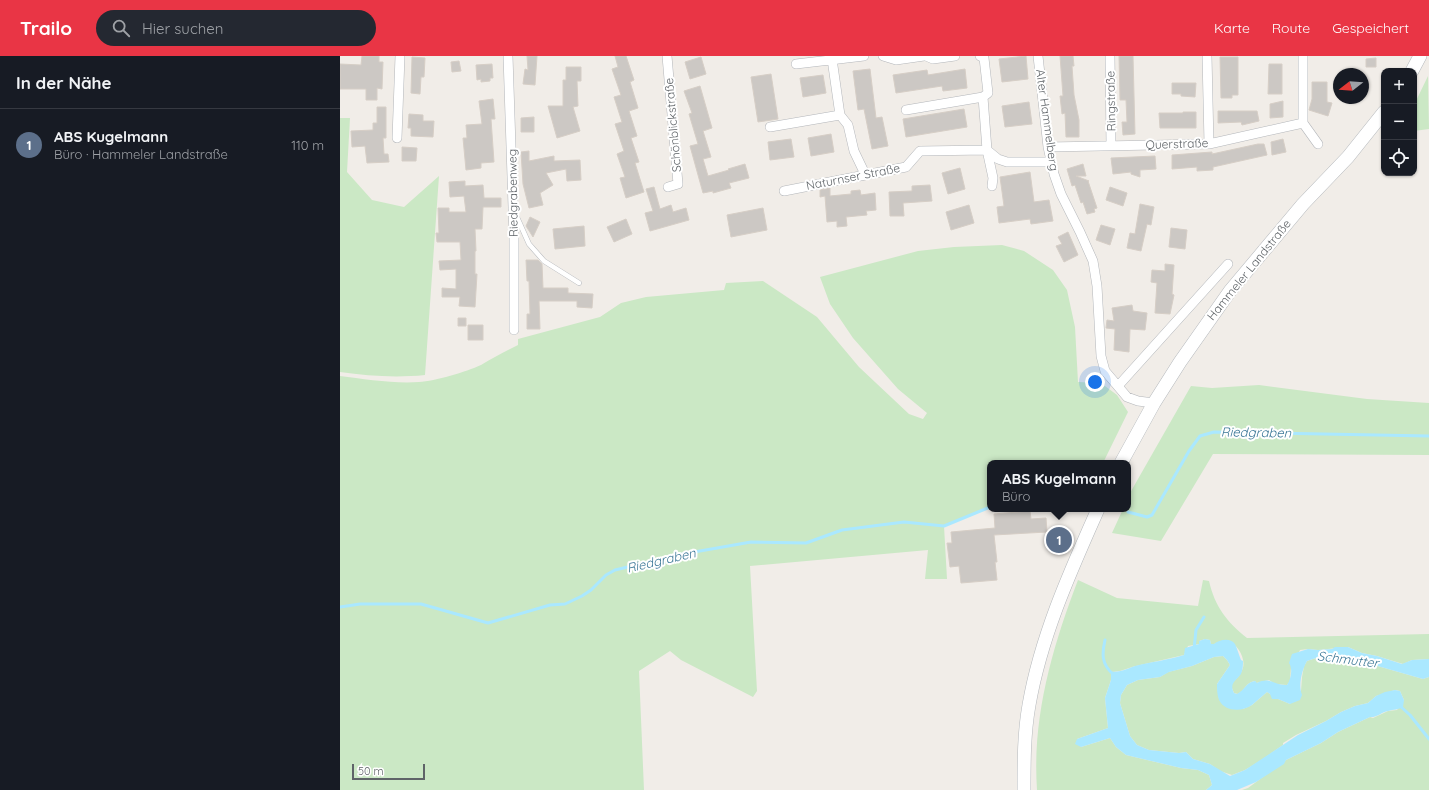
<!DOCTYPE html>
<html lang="de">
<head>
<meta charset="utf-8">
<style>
	:root { --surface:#171b24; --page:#242831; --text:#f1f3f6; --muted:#9ea1a6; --line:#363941; --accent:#e93545 }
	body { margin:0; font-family:Quicksand,sans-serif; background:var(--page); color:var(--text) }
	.controls { position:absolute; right:12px; top:12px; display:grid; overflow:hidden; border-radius:8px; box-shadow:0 1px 3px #0004 }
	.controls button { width:36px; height:36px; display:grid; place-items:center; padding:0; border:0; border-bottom:1px solid var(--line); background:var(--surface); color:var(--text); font:20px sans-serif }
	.compass { position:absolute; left:993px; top:12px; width:36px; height:36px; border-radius:50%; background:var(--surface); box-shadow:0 1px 3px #0004; rotate:253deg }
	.scale { position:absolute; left:12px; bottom:10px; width:73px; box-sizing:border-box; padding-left:4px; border:2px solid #5f6468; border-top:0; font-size:11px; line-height:14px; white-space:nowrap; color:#5f6468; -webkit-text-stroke:3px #fff; paint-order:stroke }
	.you { position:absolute; left:755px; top:326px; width:14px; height:14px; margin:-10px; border:3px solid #fff; border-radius:50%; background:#1a73e8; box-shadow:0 0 0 6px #1a73e833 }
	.badge { display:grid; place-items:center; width:26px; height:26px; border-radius:50%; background:var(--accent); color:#fff; font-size:13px; font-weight:700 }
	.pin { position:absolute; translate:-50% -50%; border:2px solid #fff; box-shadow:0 1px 4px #0006 }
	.popup { position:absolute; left:647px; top:404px; width:144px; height:52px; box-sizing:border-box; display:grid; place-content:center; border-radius:8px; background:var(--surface); filter:drop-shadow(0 1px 3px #0005); font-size:13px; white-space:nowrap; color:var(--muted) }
	.popup b { font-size:15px; color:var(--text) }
	.popup::after { content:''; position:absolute; left:50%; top:100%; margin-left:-8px; border:8px solid transparent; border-top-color:var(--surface) }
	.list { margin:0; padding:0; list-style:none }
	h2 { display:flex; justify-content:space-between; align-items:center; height:52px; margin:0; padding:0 16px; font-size:17px }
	h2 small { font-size:13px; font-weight:400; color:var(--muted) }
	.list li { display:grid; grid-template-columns:26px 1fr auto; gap:12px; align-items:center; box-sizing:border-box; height:72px; padding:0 16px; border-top:1px solid var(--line) }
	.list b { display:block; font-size:15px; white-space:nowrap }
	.list p { margin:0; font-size:13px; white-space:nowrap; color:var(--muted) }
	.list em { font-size:13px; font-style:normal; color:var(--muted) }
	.icon { flex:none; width:22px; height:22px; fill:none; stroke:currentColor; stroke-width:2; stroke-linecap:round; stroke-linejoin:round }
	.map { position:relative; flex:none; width:1089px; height:734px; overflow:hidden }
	header { display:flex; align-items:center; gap:24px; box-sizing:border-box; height:56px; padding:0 20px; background:var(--accent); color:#fff }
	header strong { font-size:19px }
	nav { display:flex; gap:22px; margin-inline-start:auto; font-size:14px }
	.search { width:280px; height:36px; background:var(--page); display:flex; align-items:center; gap:10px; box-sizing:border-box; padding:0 14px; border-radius:22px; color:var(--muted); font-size:15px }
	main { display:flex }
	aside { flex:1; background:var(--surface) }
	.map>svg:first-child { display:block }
	.green { fill:#cbe8c5 }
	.water { fill:#aae8ff }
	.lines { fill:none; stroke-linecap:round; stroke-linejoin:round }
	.stream { stroke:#aae8ff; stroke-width:3 }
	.building { fill:#ccc8c4; stroke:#d6cec6 }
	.service-casing { stroke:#b3b6ba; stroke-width:5.5 }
	.minor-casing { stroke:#b3b6ba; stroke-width:10 }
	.secondary-casing { stroke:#b4b8bc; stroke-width:14 }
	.service { stroke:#fff; stroke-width:4.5 }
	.minor { stroke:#fff; stroke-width:9 }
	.secondary { stroke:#fff; stroke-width:13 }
	.labels { text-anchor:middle; stroke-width:4; stroke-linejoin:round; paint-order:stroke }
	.street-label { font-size:12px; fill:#5f6468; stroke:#fff }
	.water-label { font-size:13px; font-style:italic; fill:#3c7897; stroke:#fff }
</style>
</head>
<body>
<header>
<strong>Trailo</strong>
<div class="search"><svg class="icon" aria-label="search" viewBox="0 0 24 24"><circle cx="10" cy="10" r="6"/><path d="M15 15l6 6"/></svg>Hier suchen</div>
<nav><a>Karte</a><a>Route</a><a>Gespeichert</a></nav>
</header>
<main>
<aside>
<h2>In der Nähe<small></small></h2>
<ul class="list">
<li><span class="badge" style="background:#5c6f8a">1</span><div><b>ABS Kugelmann</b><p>Büro · Hammeler Landstraße</p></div><em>110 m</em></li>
</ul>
</aside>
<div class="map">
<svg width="1089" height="734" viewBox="0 0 1089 734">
	<rect width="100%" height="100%" fill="#f1ede8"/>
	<!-- green -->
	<path class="green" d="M1088,20L1089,73L1074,75V49Z
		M0,62H10L7,116L32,144L64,151L99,120L85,319C56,322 28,320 0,316Z
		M662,189L684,195L713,214L727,234L735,271L738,326L761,327L777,339L788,356L763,407H650V451L604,470L607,523H585L588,494L410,510L417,635L413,641L341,604L330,595L299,615L304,734H0V320C24,323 55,328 79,326C95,325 126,316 141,309C153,302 166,295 178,289V283L260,261L281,247L306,241L384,234L386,227L423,225L477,261L519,311L569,358L583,363L587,357L558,333L513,282L490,248L480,221L578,195L614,191Z
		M919,329L1027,343L1089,347V399L873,398L821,485L772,477L783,453H788V442L790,437L851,330L872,332Z
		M738,524L777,542L858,550L863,524L869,525C875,551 887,566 907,582L1089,578V603L1072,604L1063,608L1037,600L1022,597L1008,591L978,594L968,593L960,594L951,611L950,625L947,629L935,628L929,624L916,627L915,625C906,626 905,634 898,638L894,637C893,634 891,632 892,628C894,624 898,622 900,618C909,606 899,590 888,584L874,588H871L870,584L865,583L859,585V588L848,590L844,599C828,603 812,606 796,610C788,612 780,616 771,616V624L765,642L768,672L737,683L741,691L770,682L776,691L786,699L841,712L858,714L869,719L872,729L866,734H697C692,661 712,592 738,524Z
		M883,600L887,604L890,609L877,628L879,643L903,653L912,649L927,636L938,643L950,648L961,635L962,621L964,610L967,605L976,602L988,606L1008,605L1027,607L1083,623L1089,621V734H902L908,732L946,704L981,687L998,676L1030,661L1033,662L1048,655L1057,654L1064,644L1060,635L1055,634L1036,640L1028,647L1015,650L1001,656L986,665L956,679L943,687V689L920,705L905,714L892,719L880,715L870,708L853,703L846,696L839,697L809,694L797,689L790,680L780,647L781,639L787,629L798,624L820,621L828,616L852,610L874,601Z"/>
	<!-- water -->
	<path class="water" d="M865,583L870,584L871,588H874C879,584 890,581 895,588C897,592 899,599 901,604L903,605C903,609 903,613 901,618C896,625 889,627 894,637L897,638C905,634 906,626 915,625L917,627C930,620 934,630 947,629C951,623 953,613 949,607L952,598L968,593L978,594L992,593L995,591H1008L1022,597L1037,600L1062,608L1072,604L1089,603V621L1083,623L1027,607L1008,605L988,606L976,602L967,605C962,614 958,629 962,639L960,644L950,648L938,643H932L930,638L927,636C922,640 917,645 912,649C902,656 885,656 879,644C877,639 877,633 877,628L890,609L887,604L883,600L874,601L852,610L829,616L820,621L798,624L787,629L781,639L780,647L790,680L797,689L809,694L839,697L846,696L853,703L870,708L890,720L905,714L958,679L986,665L1001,656L1015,650L1028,647L1036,640L1045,636L1055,634L1060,635L1064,644L1063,651C1058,654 1054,653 1048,655C1042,656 1036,662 1030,661L998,676L981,687L946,704L944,708L916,726L897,734H866L872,729L869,719L858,714L841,712L786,699L776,691L770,682L741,691L735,688L737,683L768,672L765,642L771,624V616C780,616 787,613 795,610C811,606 828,604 844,599L845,592L859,588V585Z"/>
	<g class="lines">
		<!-- stream -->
		<path class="stream" d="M788,456L807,461L812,459L849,395L860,380L874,376L1089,380
			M0,551L20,548H81L148,567L210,549L225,548L242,540L251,534L266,519L275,514L343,498L411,486L466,487L502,474L564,466L604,470L650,451
			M765,584C762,597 761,608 773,618
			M854,593L856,574L864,561
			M1060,650L1070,659L1089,683"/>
	</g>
	<!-- building -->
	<path class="building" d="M22,0H39V6H43L42,33L37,32V44H26V33H0V8L21,9Z
		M187,0H197L195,29L183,28L185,13L188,14Z
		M275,0H286L294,24L290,26L298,52L289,55L297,80L291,82L299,106L295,107L304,136L286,142L280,122L285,121L277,98L284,95L275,68L282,66L274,41L281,39L272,13L278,11Z
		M686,0L688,23L662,26L659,3Z
		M720,0H733L734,10H732L734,39L739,64V81H726L725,57L722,58L720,40H723Z
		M779,0H793L795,78L783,79L782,66H787L786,44H780Z
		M72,1L85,2L84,21H81L80,38L71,37Z
		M361,1L366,18L350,23L345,6Z
		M880,1H898V39H892V42H881Z
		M1036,2V11H1026V3Z
		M119,5L121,15L112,16L111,6Z
		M152,8L153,22H150V25L141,26V23L137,24L136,9Z
		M929,8H942V38H928Z
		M226,11H241V25H237L238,50L233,51L240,75L217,82L208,50H223V24H226Z
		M530,13L536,62L542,61L548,90L532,93L524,53L518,54L513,15Z
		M625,13L627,32L603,35L602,30L556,37L553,19L587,14L588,19Z
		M431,18L438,63L418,66L411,21Z
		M483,19L486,37L463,41L460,22Z
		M972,26H987V46L992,47L988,60L969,54L972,43Z
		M832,27H856L855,41L841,40V38H832Z
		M360,30L372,72L363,75L371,101L363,103L368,120L389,114L388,113L405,108L409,122L389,127L391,132L373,137V135L363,137L350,90L358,88L349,58L352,57L344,35Z
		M153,43L155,63H151L154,106L141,107V112L126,114L123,82H127L126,69L142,68L139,45Z
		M943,45V61L930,62V48Z
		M689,46L692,68L665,71L662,50Z
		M37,51H46V82H43L44,98H48L49,106L27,107L25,90L12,91L11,75L33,74V67H37Z
		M624,53L627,71L566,81L563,63Z
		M878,55H917L919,65L902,69L901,66L878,67Z
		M843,56H856V72H820L819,57H843Z
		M69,58L83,59V65H94L93,81L71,80V72H68Z
		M194,61V76H181V62Z
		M491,78L494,96L471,100L468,82Z
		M451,83L454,101L430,104L428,86Z
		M943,83L946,96L932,99L931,86Z
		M918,88H924L927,99L873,111V114L857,115V111L832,113V99L872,96V98Z
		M62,91L77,92L76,105H62Z
		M189,95V105L214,100V105L240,104L241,124L227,125L226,113L206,117L213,129L200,137L203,149L189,152L183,128L181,96Z
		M815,100L816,113L800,114V121L791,118V116L773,118L771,102Z
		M743,108L746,120H736L749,125H748L757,152L754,153L755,156L747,158L743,146L741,147L735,129L732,130L727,113Z
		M620,112L625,133L608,138L602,117Z
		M690,116L694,146L709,144L713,165L691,168L690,163L659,167L657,151L664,150L660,121Z
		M125,125V130L143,129L144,142H161V151H143L142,173H135L136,195H135V218H137L135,251L119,250L120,241H102V232L116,233V213L100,214L99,205L121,204L120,186H97L96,177H99L98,152H109V156H126L124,140L110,141L109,126Z
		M590,129L592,145L563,147L564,160H550L549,136L572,135V130Z
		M314,131L320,153L331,149L333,156L346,152L349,164L310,175L305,157L313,155L306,133Z
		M770,131L787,137L783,150L766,144Z
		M490,132V140L511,138V135L520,134L521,139L535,137L536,154L526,155L527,159L506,161L507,170L497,171V165L487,166L485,140L480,141V134Z
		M800,148L814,151L811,169L807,168L801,195L787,192L790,177L795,178Z
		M629,149L634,167L611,174L606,156Z
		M423,152L427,174L391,181L387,159Z
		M190,161L200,166L193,181L186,170Z
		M286,163L292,178L274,186L267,171Z
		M761,169L775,173L770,189L756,184Z
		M244,170L245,190L215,193L213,173Z
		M831,172L847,174L845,193L829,191Z
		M728,176L738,199L724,206L716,190L722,188L718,181Z
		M186,204H198L202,208L203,232H228V237L253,238L252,252L237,251V245H199L200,273H187V258H190L189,225H187Z
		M825,208L834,209L832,238L834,239L830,258L815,257L817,227L811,226L812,214L825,215Z
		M792,249L793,255L807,257L805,274L790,273L789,296L774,294L775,273L766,272L767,264L774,265L772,252Z
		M118,262H126V270H118Z
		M128,269H143V284H128Z
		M690,455L691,463L706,462L707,476L654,479L657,506H655L657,524L621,527L619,510L610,511L607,487H612L611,476L655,472L654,458Z
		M710,474L727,476L725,492L711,490L712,485H709Z"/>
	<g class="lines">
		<defs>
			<path id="service" d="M176,159L189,188L204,205L239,227"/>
			<path id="minor" d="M168,0L174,181V274
				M327,0L338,128L328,131
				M495,0L492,3L500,59L508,69L514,95L525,118
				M543,0L556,4L584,0
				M586,0L593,3L615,0
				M640,0L644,2L648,37L643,41L647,94L653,122L652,130
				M698,0L708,91L714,118L721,138L740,176L753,205L757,230L761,300L765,315L787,341L798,345L814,347
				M770,0L771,90
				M867,0L869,88
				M963,0V67L978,88
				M456,8L524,0
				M566,54L643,41
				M430,71L500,59
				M57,82L60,0
				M708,91L869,88L963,67
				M444,135L566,111L580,95L647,94L658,103L667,106H711
				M778,330L888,208"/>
			<path id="secondary" d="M1072,15L1080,0
				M781,407L814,347L840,306L890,235L963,148L1008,101L1044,56
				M684,734C684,705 684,677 689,649C701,580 730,516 758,453"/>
		</defs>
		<!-- service casing -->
		<use href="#service" class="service-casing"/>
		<!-- minor casing -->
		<use href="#minor" class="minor-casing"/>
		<!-- secondary casing -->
		<use href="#secondary" class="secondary-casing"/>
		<!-- service -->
		<use href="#service" class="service"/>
		<!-- minor -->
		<use href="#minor" class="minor"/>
		<!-- secondary -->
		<use href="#secondary" class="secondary"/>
	</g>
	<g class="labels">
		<!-- street labels -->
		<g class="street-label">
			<text transform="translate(771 45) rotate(-91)" y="4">Ringstraße</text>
			<text transform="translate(707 64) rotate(82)" y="4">Alter Hammelberg</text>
			<text transform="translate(333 69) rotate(-95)" y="4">Schönblickstraße</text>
			<text transform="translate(837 88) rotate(-2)" y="4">Querstraße</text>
			<text transform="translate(513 121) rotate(-11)" y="4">Naturnser Straße</text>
			<text transform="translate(173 137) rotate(-91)" y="4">Riedgrabenweg</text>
			<text transform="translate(909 214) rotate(-51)" y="4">Hammeler Landstraße</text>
		</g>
		<!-- water labels -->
		<g class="water-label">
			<text transform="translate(916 376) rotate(1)" y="5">Riedgraben</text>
			<text transform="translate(321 504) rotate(-13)" y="5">Riedgraben</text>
			<text transform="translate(1008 603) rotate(7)" y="5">Schmutter</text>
		</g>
	</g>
</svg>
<div class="controls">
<button>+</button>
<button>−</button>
<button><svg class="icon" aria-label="locate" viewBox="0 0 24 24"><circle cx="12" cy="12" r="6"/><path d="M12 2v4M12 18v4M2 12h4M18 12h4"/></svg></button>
</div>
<svg class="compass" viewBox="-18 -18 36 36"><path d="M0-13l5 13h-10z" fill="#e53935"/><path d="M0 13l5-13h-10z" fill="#9ea1a6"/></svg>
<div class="scale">50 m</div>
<div class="you"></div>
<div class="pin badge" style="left:719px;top:484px;background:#5c6f8a">1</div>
<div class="popup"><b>ABS Kugelmann</b>Büro</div>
</div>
</main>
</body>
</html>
